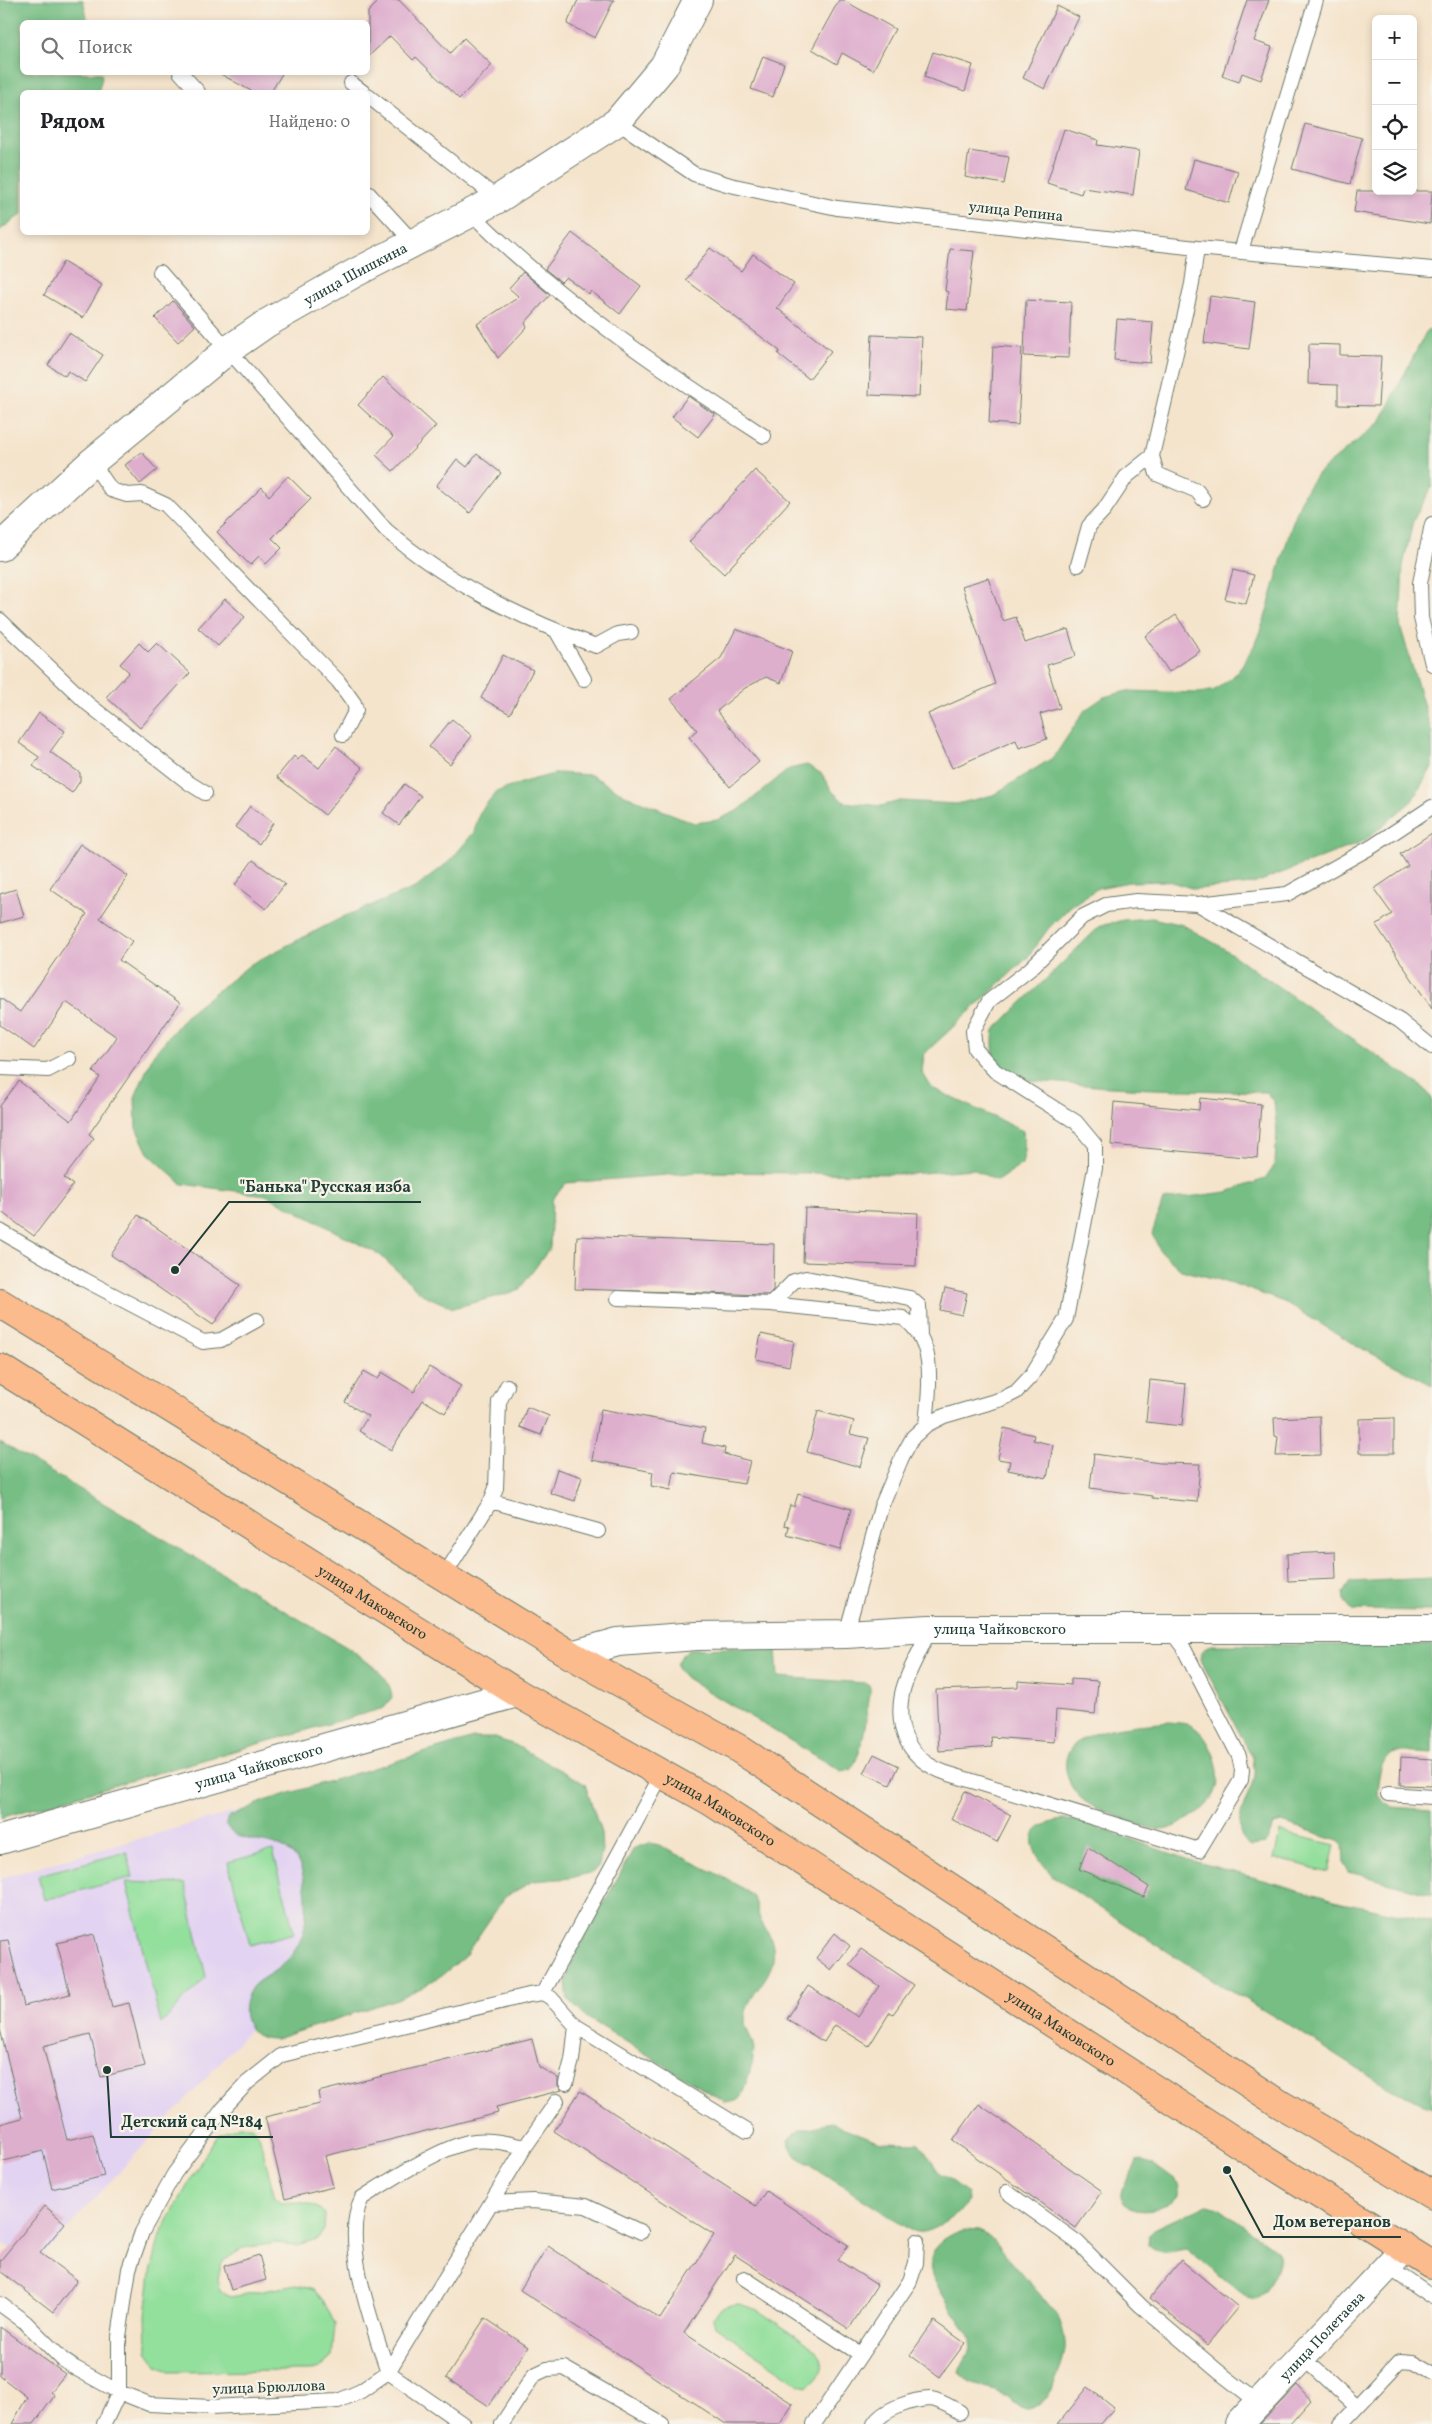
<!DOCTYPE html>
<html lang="ru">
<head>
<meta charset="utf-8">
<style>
	:root { --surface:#fff; --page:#f2f2f2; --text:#202124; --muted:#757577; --line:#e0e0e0 }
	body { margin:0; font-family:Vollkorn,serif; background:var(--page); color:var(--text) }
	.controls { position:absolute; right:15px; top:15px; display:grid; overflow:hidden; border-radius:8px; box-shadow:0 2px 8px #0003 }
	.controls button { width:45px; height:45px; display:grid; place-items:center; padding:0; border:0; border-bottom:1px solid var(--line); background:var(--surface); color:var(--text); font:25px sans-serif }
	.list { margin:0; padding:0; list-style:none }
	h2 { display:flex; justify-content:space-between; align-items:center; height:65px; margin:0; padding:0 20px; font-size:21px }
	h2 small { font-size:16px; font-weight:400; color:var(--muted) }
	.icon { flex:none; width:28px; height:28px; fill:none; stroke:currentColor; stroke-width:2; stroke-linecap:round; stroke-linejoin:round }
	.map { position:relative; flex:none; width:1432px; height:2424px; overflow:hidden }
	.search { position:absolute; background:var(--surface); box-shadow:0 2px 8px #0003; left:20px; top:20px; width:350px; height:55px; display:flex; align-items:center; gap:12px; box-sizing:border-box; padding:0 18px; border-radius:8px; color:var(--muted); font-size:19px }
	.panel { position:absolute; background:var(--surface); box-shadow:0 2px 8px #0003; left:20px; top:90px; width:350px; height:145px; border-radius:8px }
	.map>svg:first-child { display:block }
	.built { fill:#e3d3f2 }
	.green { fill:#93df9c; stroke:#598e68 }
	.forest { fill:#76be84; stroke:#4a7e5c }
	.building { fill:#deaecd }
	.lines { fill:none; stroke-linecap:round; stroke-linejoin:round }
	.service-casing { stroke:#6a7769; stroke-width:16 }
	.minor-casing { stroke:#6a7769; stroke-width:30 }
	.trunk-casing { stroke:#6a7769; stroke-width:30 }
	.service { stroke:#fff; stroke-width:14 }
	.minor { stroke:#fff; stroke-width:28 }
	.trunk { stroke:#fbbb8d; stroke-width:28 }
	.labels { text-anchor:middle; stroke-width:4.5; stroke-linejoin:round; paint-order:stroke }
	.street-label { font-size:15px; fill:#1f3d34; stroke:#f7f3e8 }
	.leader { fill:none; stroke:#1f3d34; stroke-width:2 }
	.callout-dot { fill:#1f3d34; stroke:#f7f3e8; stroke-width:2 }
	.callout-label { font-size:16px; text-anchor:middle; font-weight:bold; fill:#1f3d34; stroke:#f7f3e8; stroke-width:4.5; stroke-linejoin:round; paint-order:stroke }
</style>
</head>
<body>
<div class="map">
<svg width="1432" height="2424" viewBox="0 0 1432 2424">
	<rect width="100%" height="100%" fill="#f7f3e8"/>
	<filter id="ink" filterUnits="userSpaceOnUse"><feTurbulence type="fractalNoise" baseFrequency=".02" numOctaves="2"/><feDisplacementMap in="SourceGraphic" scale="10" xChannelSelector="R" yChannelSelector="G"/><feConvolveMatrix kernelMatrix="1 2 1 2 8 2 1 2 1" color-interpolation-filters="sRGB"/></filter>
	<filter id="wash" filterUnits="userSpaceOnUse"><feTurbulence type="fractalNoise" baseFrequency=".0096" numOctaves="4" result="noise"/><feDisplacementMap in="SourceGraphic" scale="20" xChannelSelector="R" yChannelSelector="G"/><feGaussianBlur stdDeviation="1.12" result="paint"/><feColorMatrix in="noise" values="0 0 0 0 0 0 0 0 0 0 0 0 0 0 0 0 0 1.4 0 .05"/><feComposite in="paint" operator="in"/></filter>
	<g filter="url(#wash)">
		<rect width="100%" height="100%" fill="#f5e4cc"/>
		<!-- built -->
		<path class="built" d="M336,1783L370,1899L33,2266L0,2241V1878Z"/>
		<!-- green -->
		<path class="green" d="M1280,1832L1335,1845L1329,1872L1274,1858Z
			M273,1850L294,1933L250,1945L228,1862Z
			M127,1852L133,1877L44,1900L38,1875Z
			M126,1882L185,1884L206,1977L161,2024Z
			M239,2126H252L259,2135L275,2198L282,2203C297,2201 314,2202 325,2214L324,2230L317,2239L297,2245L277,2243L243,2248L222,2262L218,2279L221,2291L230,2297L296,2285L314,2290L323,2300L335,2324L332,2357L320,2368L310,2371L169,2372L157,2365L147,2351L146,2315L151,2272L160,2235L200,2163L218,2135Z
			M739,2304L756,2309L815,2349C828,2365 823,2375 808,2387L800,2385L715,2326L713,2318C720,2308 727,2305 739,2304Z"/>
		<!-- forest -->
		<path class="forest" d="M0,0H83L88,22H22V72L101,73L102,78L98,92H22V214L0,230Z
			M1432,328V487L1413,521L1403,566L1400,625L1432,734V767L1412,801L1364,841L1253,884L1195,889L1168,881L1129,882L1098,888L1071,906L1048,929L1027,958L924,1054L922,1072L932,1088L1023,1131L1025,1151L1022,1164L997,1181L973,1169L908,1174L703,1172L566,1183L552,1200L550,1248L518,1291L453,1308L422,1294L380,1255L266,1195L182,1184L148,1153L136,1128L135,1097L153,1055L188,1014L251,964L345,916L417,887L451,860L474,832L480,812L496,792L527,781L558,773L591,775L625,795L694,823L717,820L739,810L789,769L807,765L822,774L832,791L844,802L881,806L900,801L957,804L993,795L1054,757L1085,710L1104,697L1127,691L1199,693L1215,690L1237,673L1254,646L1264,621L1292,524L1304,493L1318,473L1380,422L1426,332Z
			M1152,918L1183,925L1223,948L1425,1089L1432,1099V1385L1363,1349L1284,1302L1232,1283L1181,1270L1161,1252L1152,1234L1163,1200L1227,1192L1265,1179L1275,1163L1277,1131L1274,1102L1266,1092C1197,1090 1129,1090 1060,1083C1043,1081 1019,1083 1004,1073C992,1063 992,1043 994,1030L1100,926L1124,920Z
			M0,1442L348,1648C366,1662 391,1674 392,1698L384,1708L0,1818Z
			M1432,1578V1611L1352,1610L1344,1600L1343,1593L1350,1582Z
			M1212,1645H1432V1753C1390,1750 1380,1749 1377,1795L1393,1807L1432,1810V1894L1349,1872L1344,1863L1343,1844L1338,1840L1282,1822L1274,1824L1266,1844L1250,1846C1225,1828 1252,1797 1254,1774C1255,1769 1253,1763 1253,1758L1200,1659C1201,1651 1204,1648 1212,1645Z
			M772,1647L776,1649L778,1677L866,1683L870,1687V1693C866,1715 864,1753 850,1770L841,1771L686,1678L678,1669L677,1664L682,1655L690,1649Z
			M1170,1722C1177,1723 1187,1723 1192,1726C1203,1732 1208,1742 1213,1753C1226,1785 1215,1804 1185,1821C1179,1824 1169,1830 1161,1830C1148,1829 1120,1817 1106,1812C1089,1806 1074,1797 1068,1778C1050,1725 1138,1726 1170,1722Z
			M473,1738H495L515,1745L585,1784L601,1833L602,1851L599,1865L593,1872L571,1878L533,1881L505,1897L464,1957L442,1975L421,1988L397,1999L276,2039C263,2039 255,2037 248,2025C241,2013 245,1995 254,1985C259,1980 267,1976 273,1972C284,1965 295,1953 300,1941C309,1923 307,1891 302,1872C291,1829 242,1852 226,1825L228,1817L267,1800Z
			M1061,1820L1078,1821L1190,1860L1342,1902L1432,1921V2107C1386,2091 1344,2059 1303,2034C1218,1983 1133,1932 1053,1876C1030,1850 1019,1829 1061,1820Z
			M650,1843L659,1845C677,1855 743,1884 753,1897C757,1902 757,1912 760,1919C763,1927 770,1934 772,1942C781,1977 747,1989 745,2018C744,2030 754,2039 754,2051C754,2059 745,2091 740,2098C737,2102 730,2102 726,2103L586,2017L568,2000L566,1983L572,1961L634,1848Z
			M831,2123L881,2142L919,2143L938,2171L968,2193L969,2201C963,2211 935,2231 922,2232C918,2233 913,2231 910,2230L795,2155L789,2147L787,2140L800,2130Z
			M1143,2161C1153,2164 1160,2169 1169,2176C1173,2179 1179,2182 1180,2187C1185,2202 1140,2222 1125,2203C1123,2200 1120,2197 1121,2193C1122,2187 1134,2169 1137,2162Z
			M1208,2205L1219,2208L1276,2250C1285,2266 1269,2289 1256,2300L1248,2298L1186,2248C1172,2250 1160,2255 1149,2245L1150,2233L1154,2229L1201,2207Z
			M963,2230L980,2231L990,2237L1056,2313C1062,2324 1066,2338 1065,2350C1063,2366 1046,2409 1028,2410C1020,2411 1008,2394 996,2390C982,2386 968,2386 959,2373C962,2360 973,2352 971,2338C952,2303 896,2253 963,2230Z"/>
		<g id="blocks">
			<!-- building -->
			<path class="building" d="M380,0H399L450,53L464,38L492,65L459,99L416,57L413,60L390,36L368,57V12Z
				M578,0H614L595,38L567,24Z
				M839,0H843L895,29L873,70L842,53L837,64L812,49Z
				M1247,0H1269L1254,41L1272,47L1261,80L1242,73L1239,82L1222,76Z
				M1057,6L1079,17L1045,89L1023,78Z
				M933,52L973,65L965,91L924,77Z
				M763,56L784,64L773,97L751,89Z
				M217,72H283L271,92H253Z
				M1305,124L1362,138L1350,184L1292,169Z
				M1064,129L1098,140L1097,145L1139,151L1133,195L1083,188L1081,194L1047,183Z
				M969,151L1009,157L1004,184L965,177Z
				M1194,159L1238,171L1229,203L1186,190Z
				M1357,191H1432L1430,224L1354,212Z
				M572,233L641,286L620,314L591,291L589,294L566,277L561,282L545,269Z
				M710,248L741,271L753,254L794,284L777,308L831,351L809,379L778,354L780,351L686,280Z
				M950,249L974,251L967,311L946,309L948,292L945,291Z
				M63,262L102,285L83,318L44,295Z
				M523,272L550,295L525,323L527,327L498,358L477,324L519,297L509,288Z
				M1210,296L1255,302L1249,349L1204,343Z
				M1026,300L1071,302L1069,358L1024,356Z
				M173,301L195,326L178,342L155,318Z
				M1117,319L1153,322L1150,363L1114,360Z
				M69,333L103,355L85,382L68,371L65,376L48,365Z
				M872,335L922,337L919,397L869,395Z
				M1309,344L1340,345V355L1381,356L1378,406L1338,405V385L1308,384Z
				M993,346L1022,348L1018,425L989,423Z
				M383,377L436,426L393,471L376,455L393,437L358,405Z
				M688,396L715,415L698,437L672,417Z
				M142,452L157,470L140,484L125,465Z
				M477,454L501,473L470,513L436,486L457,459L467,467Z
				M755,470L790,501L724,574L689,542Z
				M288,476L311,499L272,538L282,548L266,564L259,556L250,565L217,532L262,487L269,496Z
				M1233,570L1254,575L1246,604L1225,599Z
				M988,578L1003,621L1016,617L1025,643L1068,629L1076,656L1047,665L1060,708L1040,714L1047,739L1019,748L1016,740L952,768L928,714L995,684L962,586Z
				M225,599L245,617L218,646L198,628Z
				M1176,615L1200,651L1169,672L1145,636Z
				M736,629L792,651L781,683L766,677L745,688L717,711L759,762L730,787L689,737L697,730L671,699L721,658Z
				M139,643L148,652L157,643L190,673L140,728L106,697L129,672L120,664Z
				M503,655L533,670L510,714L481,698Z
				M39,713L65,731L50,752L80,773V781L72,793L33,766L39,757L19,743Z
				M452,719L472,736L450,764L429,747Z
				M336,746L363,768L325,815L277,777L294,756L298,760L302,755L319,768Z
				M404,784L421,796L399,825L383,813Z
				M250,806L273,823L259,844L235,827Z
				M1432,833V1009L1376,925L1392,914L1374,889L1408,866L1400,854Z
				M80,844L128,876L100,918L132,941L119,960L180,1003L89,1134L94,1138L64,1178L73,1185L34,1236L0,1211V1106L19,1081L71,1121L100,1077L93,1072L117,1037L66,1002L34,1049L0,1025V998L20,1012L87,914L50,889Z
				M253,860L285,884L266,909L235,885Z
				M16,889L24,916L0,923V894Z
				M1200,1098L1261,1104L1257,1158L1111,1145L1114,1102L1199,1110Z
				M805,1208L918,1213L916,1266L803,1262Z
				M138,1215L240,1285L213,1325L111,1255Z
				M577,1236L774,1244L773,1290L768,1295L575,1289Z
				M945,1288L967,1293L962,1315L940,1310Z
				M761,1334L794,1341L789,1366L756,1359Z
				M429,1367L461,1386L445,1413L423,1400L391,1450L359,1431L368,1416L345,1402L364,1371L378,1379L382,1372L414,1392Z
				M1150,1380L1186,1384L1182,1426L1146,1422Z
				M527,1407L549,1416L541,1435L520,1427Z
				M601,1409L705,1428L702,1443L725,1448L724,1454L750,1461L744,1484L674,1472L671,1490L651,1486L653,1472L592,1460Z
				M818,1411L854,1421L850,1434L869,1438L860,1467L807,1452Z
				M1320,1416L1321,1455L1276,1456L1278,1437L1275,1436L1274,1418Z
				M1394,1418V1453H1359V1419Z
				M1004,1428L1034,1435L1033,1440L1053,1445L1047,1478L1008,1470L1010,1461L998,1459Z
				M1094,1454L1160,1463L1200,1464L1197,1502L1152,1498V1496L1090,1488Z
				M557,1469L582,1477L575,1501L550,1493Z
				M798,1494L851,1509L840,1550L787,1535L789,1526L784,1525L790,1505L794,1507Z
				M1335,1552L1336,1579L1288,1581L1287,1554Z
				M1071,1679L1098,1681L1095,1714L1056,1710L1054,1742L991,1737L992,1747L939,1751L936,1690L1018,1687V1681L1071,1685Z
				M874,1754L899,1766L890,1785L864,1773Z
				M1401,1757L1432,1759V1786L1400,1785Z
				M965,1791L1011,1815L997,1842L951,1819Z
				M1088,1847L1149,1887L1144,1897L1079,1869Z
				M835,1933L850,1946L831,1970L816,1958Z
				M94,1934L112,2007L129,2003L145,2066L101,2077L90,2034L43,2046L67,2140L93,2134L104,2176L52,2189L43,2151L0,2162V2124L22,2118L0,2029V1941L8,1940L24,2006L70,1994L57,1943Z
				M861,1949L914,1985L893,2014L890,2012L869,2046L835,2025L824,2042L787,2019L808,1986L858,2017L879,1986L849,1965Z
				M532,2039L539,2067L558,2078V2086L562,2090L496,2107L498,2113L325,2156L333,2187L285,2199L265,2117L320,2104L318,2092Z
				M580,2091L756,2206L766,2191L848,2245L838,2260L877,2285L849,2329L735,2255L684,2333L793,2404L780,2424H726L520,2290L548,2246L660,2319L714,2235L554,2131Z
				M979,2104L1102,2191L1076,2228L953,2141Z
				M45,2206L65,2223L40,2253L77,2280L53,2312L0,2271V2261Z
				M259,2255L266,2280L231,2290L224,2266Z
				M1181,2260L1238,2307L1207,2345L1150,2298Z
				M485,2318L528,2347L489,2406L446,2378Z
				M934,2321L965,2343L940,2377L910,2355Z
				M0,2327L65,2374L51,2392L55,2395L34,2424H12L27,2397L0,2376Z
				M1297,2385L1311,2400L1290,2424H1260Z
				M1088,2387L1114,2408L1101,2424H1058Z"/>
		</g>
	</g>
	<g filter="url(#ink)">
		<use href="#blocks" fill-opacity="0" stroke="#6a7769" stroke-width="1"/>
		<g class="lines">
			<defs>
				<path id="service" d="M180,72L198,92
					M351,83L363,92
					M368,96L498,199
					M617,122L694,174L730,185L837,208L1197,248L1432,269
					M368,193L413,242
					M471,213C558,300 661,369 764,436
					M1241,251L1316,0
					M160,272L386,530C447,583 521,618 596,646L618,634L631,632
					M1152,456L1157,474L1197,491L1203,499
					M92,462L111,490L127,495L142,494L166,505L338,681L354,703L356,710L343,735
					M1432,524L1420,583L1421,618L1432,664
					M1078,565L1089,526L1104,510L1126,477L1152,456L1192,284L1197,248
					M0,620L88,704L189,783L205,793
					M557,632L584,679
					M1198,904L1287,894L1373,846L1432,807
					M0,1068L48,1070L69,1059
					M0,1231L83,1279L203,1342L221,1340L257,1320
					M618,1298L771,1304L903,1318C938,1342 929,1389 926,1425
					M771,1304L794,1281L806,1278L910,1298L919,1306L920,1336
					M491,1501L598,1531
					M444,1576L491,1501L496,1488L499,1402L507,1386
					M929,1629C922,1651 906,1672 902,1694C895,1732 910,1760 946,1773L1199,1850L1241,1780L1242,1770L1239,1756L1183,1647L1170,1630
					M846,1634L881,1507L902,1457L913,1437L926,1425L944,1416L1002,1399L1016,1392L1031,1376L1066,1319L1095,1168V1145L1076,1122L995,1071L975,1049L973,1031L989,1001L1030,969L1082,917L1106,905L1136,901L1198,904L1400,1021L1432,1047
					M1388,1794L1432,1797
					M543,1993L662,1774
					M566,2083L572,2060L576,2026L747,2131
					M1007,2192L1077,2242L1141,2306L1219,2372L1259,2403
					M493,2203L533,2201L586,2206L641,2232
					M1388,2267L1432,2297
					M744,2278L860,2354
					M0,2304L25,2322L63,2360L75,2368L119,2392L149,2404L211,2407L338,2401L361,2391L388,2372L525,2147L557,2101
					M1302,2357L1357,2407L1341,2424
					M388,2372C374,2329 340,2239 362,2198C388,2181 439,2149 468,2142C486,2138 506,2143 525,2147
					M388,2372L463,2424
					M1357,2407L1400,2361L1413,2362L1432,2373
					M104,2424L119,2392V2337L129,2269L142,2232L174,2174L223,2109L247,2083L282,2055L529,1995L543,1993L551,1998L576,2026
					M502,2424L534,2375L547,2369L564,2368L662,2424
					M814,2424L910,2281L916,2263L917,2241
					M874,2424C883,2409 914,2399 931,2399C940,2400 952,2408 960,2412"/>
				<g id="minor">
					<path id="s1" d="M0,547L92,462L228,350L267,323L353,274L498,199L617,122L664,66L698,0"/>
					<path id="s2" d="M571,1655L618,1642L697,1636L846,1634L929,1629H1432"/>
					<path id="s3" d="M0,1840L517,1693"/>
					<path id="s4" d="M1239,2424L1405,2248"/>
				</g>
				<g id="trunk">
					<path d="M0,1303L571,1655L736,1747L1280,2104L1432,2195"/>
					<path id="s5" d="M0,1368L517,1693L710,1801L1241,2145L1432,2265"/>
				</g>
			</defs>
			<!-- service casing -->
			<use href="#service" class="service-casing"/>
			<!-- minor casing -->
			<use href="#minor" class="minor-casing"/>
			<!-- trunk casing -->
			<use href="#trunk" class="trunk-casing"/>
			<!-- service -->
			<use href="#service" class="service"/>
			<!-- minor -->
			<use href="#minor" class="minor"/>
			<!-- trunk -->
			<use href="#trunk" class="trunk"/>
		</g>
	</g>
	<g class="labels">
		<!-- street labels -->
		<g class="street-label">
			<text transform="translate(1016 211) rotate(6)" y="5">улица Репина</text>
			<text dy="5" stroke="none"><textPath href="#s1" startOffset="450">улица Шишкина</textPath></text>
			<text dy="5" stroke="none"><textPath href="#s5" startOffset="440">улица Маковского</textPath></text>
			<text dy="5" stroke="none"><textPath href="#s2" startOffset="431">улица Чайковского</textPath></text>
			<text dy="5" stroke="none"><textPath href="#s3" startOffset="269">улица Чайковского</textPath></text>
			<text dy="5" stroke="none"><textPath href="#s5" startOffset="845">улица Маковского</textPath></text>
			<text dy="5" stroke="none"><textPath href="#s5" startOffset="1250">улица Маковского</textPath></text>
			<text dy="5" stroke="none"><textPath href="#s4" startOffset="121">улица Полетаева</textPath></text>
			<text transform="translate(269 2387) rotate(-2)" y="5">улица Брюллова</text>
		</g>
	</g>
	<!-- callouts -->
	<path class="leader" d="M175 1270L229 1202H421M107 2070L111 2137H273M1227 2170L1263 2237H1401"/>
	<g class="callout-dot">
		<circle cx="175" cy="1270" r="5"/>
		<circle cx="107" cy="2070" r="5"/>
		<circle cx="1227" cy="2170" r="5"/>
	</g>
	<g class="callout-label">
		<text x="325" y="1192">"Банька" Русская изба</text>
		<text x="192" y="2127">Детский сад №184</text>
		<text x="1332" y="2227">Дом ветеранов</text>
	</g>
</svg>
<div class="controls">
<button>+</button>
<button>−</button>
<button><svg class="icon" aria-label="locate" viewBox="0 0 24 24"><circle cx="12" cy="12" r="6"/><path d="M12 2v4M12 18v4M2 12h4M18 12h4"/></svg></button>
<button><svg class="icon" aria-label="layers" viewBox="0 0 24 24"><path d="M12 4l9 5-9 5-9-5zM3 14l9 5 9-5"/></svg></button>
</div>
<div class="search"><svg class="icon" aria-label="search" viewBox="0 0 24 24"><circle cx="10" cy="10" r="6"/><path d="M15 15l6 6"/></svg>Поиск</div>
<section class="panel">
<h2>Рядом<small>Найдено: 0</small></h2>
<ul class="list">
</ul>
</section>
</div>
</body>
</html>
